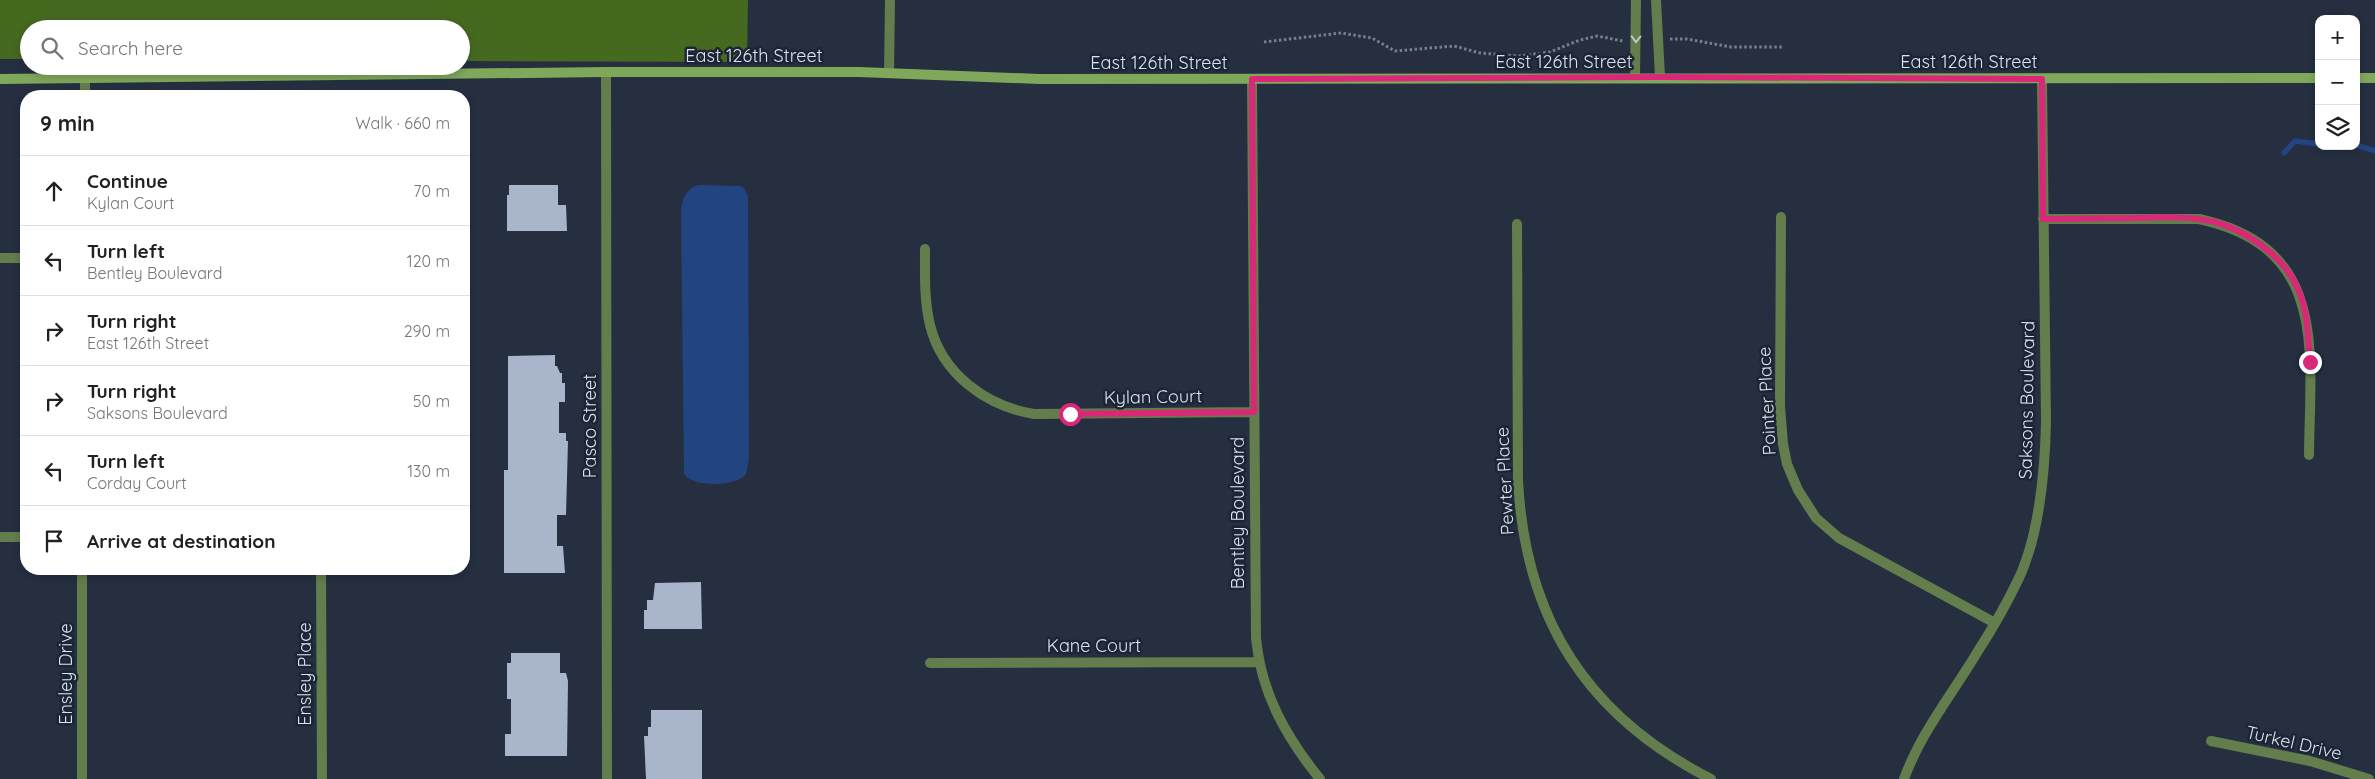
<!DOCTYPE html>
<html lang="en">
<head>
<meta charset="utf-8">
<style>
	:root { --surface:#fff; --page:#f6f6f6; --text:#202124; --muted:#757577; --line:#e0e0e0 }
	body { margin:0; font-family:Quicksand,sans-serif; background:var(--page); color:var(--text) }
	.controls { position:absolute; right:15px; top:15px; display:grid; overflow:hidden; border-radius:10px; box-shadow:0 2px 8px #0003 }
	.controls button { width:45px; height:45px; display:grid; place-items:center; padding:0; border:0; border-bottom:1px solid var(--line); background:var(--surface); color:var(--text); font:25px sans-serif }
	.stop { position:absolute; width:15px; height:15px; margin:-11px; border:4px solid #db2777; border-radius:50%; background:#fff }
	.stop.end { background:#db2777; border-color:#fff; box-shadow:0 1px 5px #0008 }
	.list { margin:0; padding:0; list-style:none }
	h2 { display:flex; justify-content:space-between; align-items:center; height:65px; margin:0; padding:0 20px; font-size:21px }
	h2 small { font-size:16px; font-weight:400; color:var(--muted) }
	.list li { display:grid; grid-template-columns:32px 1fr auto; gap:15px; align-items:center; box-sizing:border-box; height:70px; padding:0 20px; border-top:1px solid var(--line) }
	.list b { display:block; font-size:19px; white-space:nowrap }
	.list p { margin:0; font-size:16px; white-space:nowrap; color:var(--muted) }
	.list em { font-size:16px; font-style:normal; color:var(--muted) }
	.icon { flex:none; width:28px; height:28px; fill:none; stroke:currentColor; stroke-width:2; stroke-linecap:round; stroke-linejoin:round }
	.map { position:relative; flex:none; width:2375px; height:779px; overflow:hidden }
	.search { position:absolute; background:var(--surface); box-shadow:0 2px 8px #0003; left:20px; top:20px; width:450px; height:55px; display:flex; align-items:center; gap:12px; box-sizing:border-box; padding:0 18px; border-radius:28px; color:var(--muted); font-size:19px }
	.panel { position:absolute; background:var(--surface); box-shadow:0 2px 8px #0003; left:20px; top:90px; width:450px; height:485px; border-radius:20px }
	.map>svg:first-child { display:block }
	.forest { fill:#466920 }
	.water { fill:#224480 }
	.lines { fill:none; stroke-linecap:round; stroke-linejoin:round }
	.stream { stroke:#224480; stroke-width:5.5 }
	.building { fill:#a9b5cb }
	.path { stroke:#777f8e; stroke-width:3; stroke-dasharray:2.5 2.5; stroke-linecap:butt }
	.minor { stroke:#637d4d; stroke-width:10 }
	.secondary { stroke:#80a85b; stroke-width:10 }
	.oneway { stroke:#bdc8c5 }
	.route { stroke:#db2777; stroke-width:6 }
	.labels { text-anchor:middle; stroke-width:5; stroke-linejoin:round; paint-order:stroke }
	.street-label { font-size:18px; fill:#dbe1ed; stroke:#1b2535 }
</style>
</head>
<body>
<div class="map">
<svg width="2375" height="779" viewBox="0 0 2375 779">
	<rect width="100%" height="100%" fill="#252f40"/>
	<!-- forest -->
	<path class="forest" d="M0,0H748L747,62L461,61V29H29V59H0Z"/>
	<!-- water -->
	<path class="water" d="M699,185L740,186L744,188L748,196L749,459L746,474C737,487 690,488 684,473L681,212C682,199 686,188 699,185Z"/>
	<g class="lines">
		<!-- stream -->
		<path class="stream" d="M2356,145L2375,151
			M2284,153L2295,141L2319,144"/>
	</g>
	<!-- building -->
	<path class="building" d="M509,185H558V205H566L567,231H507V195H509Z
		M555,355V366H557L560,373H562V383H565V402H559V433H566V441H568L566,515H557V546H563L565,573H504V470H508V356Z
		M701,582L702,629H644V610H647V600H653L655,583Z
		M511,653H560V673H566L568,681L567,756H505V734H511V699H507V663H511Z
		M651,710H702V779H646L644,736H648V727H651Z"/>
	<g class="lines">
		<!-- path -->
		<path class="path" d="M1670,39H1687L1731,47H1784
			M1264,42L1341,33L1372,38L1395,51L1454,46L1480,53L1519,56L1550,52L1580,40L1597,36L1623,41"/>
		<!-- minor -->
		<path class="minor" d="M1656,0L1660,77
			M606,72L607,779
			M889,73L890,0
			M1635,77L1636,0
			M85,78V96
			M1252,79L1256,638C1261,693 1286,737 1320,779
			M1781,217L1780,406L1783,444L1787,464L1798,490L1816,518L1839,538L1995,623
			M2043,219H2199C2329,247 2310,351 2309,455
			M1517,224L1518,480C1525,619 1587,716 1711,779
			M925,249C925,274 924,300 930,325C942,374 986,406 1034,414L1254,412
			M0,258H26
			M0,537H26
			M82,569V779
			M321,569L322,779
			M930,663L1258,662
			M2211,741L2310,761L2369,779
			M1904,779C1921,732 1953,693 1978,651C1993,628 2007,603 2019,578C2039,535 2045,470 2046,422L2042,79"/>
		<!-- secondary -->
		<path class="secondary" d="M2356,78H2375
			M0,79L606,72H859L1039,79L2319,78"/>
	</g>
	<!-- one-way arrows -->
	<defs><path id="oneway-chevron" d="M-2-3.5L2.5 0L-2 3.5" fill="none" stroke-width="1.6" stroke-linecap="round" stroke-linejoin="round" transform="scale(1.25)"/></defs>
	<use class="oneway" href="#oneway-chevron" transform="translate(1636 39) rotate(91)"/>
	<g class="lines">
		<!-- route -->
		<path class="route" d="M1070,414L1254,412L1252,79L1660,77L2042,79L2043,219C2074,219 2105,218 2135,218C2162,217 2189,216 2215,222C2247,231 2283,256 2297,287C2308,309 2308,337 2310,362"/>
	</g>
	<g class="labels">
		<!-- street labels -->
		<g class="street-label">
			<text x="754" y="62">East 126th Street</text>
			<text x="1564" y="68">East 126th Street</text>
			<text x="1969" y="68">East 126th Street</text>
			<text x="1159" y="69">East 126th Street</text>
			<text transform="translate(1153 397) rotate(-1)" y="6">Kylan Court</text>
			<text transform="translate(2027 400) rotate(-89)" y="6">Saksons Boulevard</text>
			<text transform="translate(1767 401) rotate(-93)" y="6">Pointer Place</text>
			<text transform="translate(590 426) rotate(-90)" y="6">Pasco Street</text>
			<text transform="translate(1505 481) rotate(-93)" y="6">Pewter Place</text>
			<text transform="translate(1238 513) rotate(-90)" y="6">Bentley Boulevard</text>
			<text x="1094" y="652">Kane Court</text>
			<text transform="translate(66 674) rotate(-90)" y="6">Ensley Drive</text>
			<text transform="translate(305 674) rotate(-90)" y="6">Ensley Place</text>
			<text transform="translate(2294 743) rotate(13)" y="6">Turkel Drive</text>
		</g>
	</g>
</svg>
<div class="controls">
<button>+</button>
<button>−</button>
<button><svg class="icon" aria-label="layers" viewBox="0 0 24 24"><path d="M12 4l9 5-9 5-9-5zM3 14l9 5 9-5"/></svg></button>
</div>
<div class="stop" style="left:1070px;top:414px"></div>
<div class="stop end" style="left:2310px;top:362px"></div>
<div class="search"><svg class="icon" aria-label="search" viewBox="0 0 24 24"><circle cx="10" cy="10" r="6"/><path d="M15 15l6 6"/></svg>Search here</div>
<section class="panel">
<h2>9 min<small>Walk · 660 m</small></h2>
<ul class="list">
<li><svg class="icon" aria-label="ahead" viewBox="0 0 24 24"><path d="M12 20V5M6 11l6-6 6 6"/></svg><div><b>Continue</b><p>Kylan Court</p></div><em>70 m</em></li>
<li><svg class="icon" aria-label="left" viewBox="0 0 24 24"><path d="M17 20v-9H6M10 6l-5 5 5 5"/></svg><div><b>Turn left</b><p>Bentley Boulevard</p></div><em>120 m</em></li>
<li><svg class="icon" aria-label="right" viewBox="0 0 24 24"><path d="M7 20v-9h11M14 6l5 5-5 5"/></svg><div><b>Turn right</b><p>East 126th Street</p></div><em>290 m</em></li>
<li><svg class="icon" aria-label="right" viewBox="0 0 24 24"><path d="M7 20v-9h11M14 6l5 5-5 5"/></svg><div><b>Turn right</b><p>Saksons Boulevard</p></div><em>50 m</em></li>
<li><svg class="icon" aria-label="left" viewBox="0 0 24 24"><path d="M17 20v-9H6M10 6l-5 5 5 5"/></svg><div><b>Turn left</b><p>Corday Court</p></div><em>130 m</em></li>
<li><svg class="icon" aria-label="arrive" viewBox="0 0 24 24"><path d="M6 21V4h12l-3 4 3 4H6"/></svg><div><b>Arrive at destination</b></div></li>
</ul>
</section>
</div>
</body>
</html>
